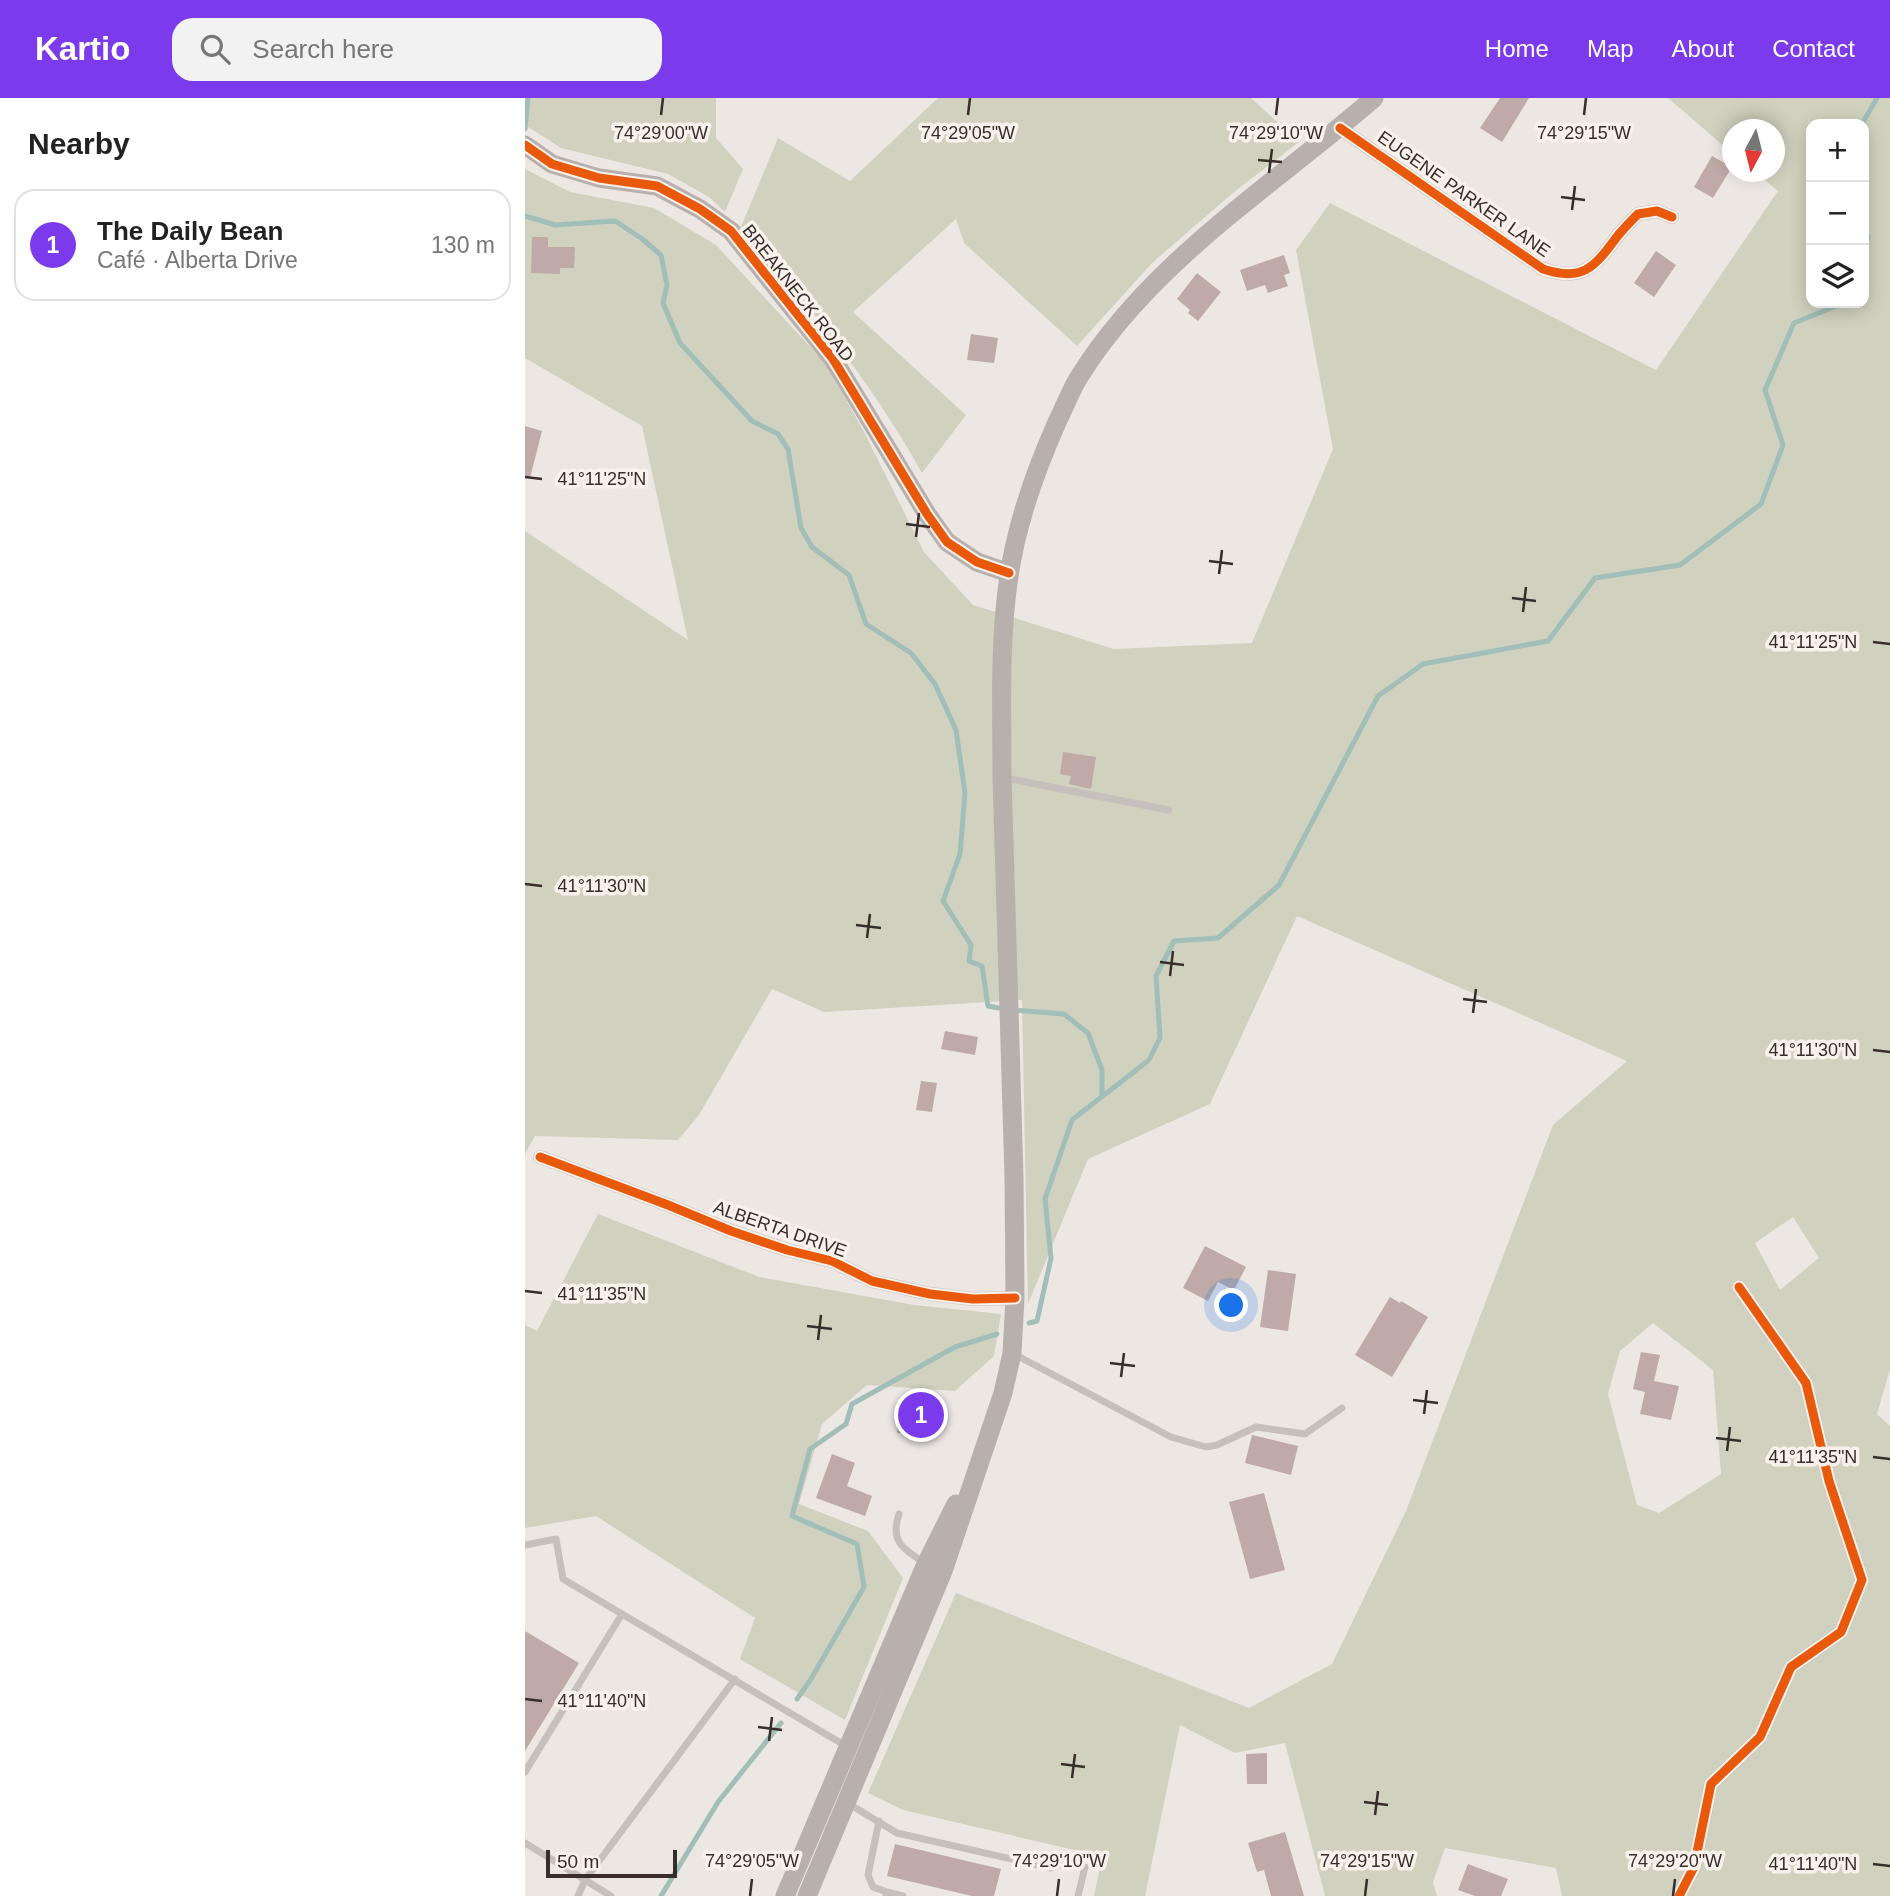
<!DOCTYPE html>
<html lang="en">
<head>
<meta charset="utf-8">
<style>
	:root { --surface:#fff; --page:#f2f2f2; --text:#222; --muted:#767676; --line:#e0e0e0; --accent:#7c3aed }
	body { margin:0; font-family:Arial,sans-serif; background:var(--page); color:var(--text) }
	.controls { position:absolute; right:21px; top:21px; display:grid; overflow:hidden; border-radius:14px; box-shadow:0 4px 18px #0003 }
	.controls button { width:63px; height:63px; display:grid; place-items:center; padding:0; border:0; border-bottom:2px solid var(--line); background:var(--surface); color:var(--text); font:35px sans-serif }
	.compass { position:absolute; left:1197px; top:21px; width:63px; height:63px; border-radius:50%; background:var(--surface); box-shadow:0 4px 18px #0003; rotate:187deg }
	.scale { position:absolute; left:21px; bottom:18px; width:131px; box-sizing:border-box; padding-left:7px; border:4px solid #372d2b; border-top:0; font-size:19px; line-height:24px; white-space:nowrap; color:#372d2b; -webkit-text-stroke:5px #f9f1ec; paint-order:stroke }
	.you { position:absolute; left:707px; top:1208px; width:24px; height:24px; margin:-18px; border:5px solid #fff; border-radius:50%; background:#1a73e8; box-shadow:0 0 0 10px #1a73e833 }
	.badge { display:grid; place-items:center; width:46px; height:46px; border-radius:50%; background:var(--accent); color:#fff; font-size:23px; font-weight:700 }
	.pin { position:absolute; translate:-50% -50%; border:4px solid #fff; box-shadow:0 2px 7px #0006 }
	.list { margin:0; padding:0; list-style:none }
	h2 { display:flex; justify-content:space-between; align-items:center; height:91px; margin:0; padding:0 28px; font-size:30px }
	h2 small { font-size:23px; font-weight:400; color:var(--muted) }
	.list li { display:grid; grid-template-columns:46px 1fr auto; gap:21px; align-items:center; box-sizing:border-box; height:112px; margin:0 14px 14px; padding:0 14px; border:2px solid var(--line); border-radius:21px }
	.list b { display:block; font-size:26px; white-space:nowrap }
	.list p { margin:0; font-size:23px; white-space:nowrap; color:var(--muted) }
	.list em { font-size:23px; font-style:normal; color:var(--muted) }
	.icon { flex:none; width:38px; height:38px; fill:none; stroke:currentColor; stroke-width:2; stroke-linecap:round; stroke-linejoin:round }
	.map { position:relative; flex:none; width:1365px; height:1798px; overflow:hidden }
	header { display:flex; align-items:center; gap:42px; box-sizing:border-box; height:98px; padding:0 35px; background:var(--accent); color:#fff }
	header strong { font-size:33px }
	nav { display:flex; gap:38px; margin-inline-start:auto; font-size:24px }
	.search { width:490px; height:63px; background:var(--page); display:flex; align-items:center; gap:18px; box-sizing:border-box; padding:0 24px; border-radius:21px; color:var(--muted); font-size:26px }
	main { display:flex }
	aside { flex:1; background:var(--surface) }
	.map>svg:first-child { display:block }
	.green { fill:#d1d1bf; fill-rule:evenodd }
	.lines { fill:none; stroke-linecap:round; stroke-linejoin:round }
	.stream { stroke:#a1beb9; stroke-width:5 }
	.building { fill:#bfaaa7 }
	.lane { stroke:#c6bfbc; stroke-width:7 }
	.street { stroke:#c6bfbc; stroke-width:14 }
	.secondary { stroke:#b7b0ad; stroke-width:19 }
	.cycleway-casing { stroke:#f9f1ec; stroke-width:13 }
	.cycleway { stroke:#e8590c; stroke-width:9 }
	.ticks { fill:none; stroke:#372d2b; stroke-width:2.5 }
	.labels { text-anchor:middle; stroke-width:7; stroke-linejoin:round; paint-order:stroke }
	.street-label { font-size:18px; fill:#372d2b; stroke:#f9f1ec }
	.ticks-label { font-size:18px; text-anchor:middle; fill:#372d2b; stroke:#f9f1ec; stroke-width:7; stroke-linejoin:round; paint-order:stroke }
</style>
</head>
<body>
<header>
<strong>Kartio</strong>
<div class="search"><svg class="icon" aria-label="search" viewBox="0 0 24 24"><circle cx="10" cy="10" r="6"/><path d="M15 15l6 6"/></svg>Search here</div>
<nav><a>Home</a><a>Map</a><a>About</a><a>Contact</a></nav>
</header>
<main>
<aside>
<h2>Nearby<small></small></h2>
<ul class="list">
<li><span class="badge">1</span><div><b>The Daily Bean</b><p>Café · Alberta Drive</p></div><em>130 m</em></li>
</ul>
</aside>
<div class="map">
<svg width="1365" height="1798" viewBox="0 0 1365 1798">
	<rect width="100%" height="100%" fill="#ede7e4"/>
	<!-- green -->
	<path class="green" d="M0,0H191V40L218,71L200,114L184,99L143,76L36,50L0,27Z
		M413,0H726L774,44L709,94L628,164L552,248L439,145L431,121L328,214L441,317L397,375C347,285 284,207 216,129L253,40L325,83Z
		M1143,0H1365V1271L1352,1316L1365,1328V1798H1037L1031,1770L920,1750L908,1784L912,1798H800L760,1645L710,1655L655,1627L620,1798H569L578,1756L545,1751L378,1712L343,1695L431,1495L724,1610L807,1566L881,1413L1028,1027L1102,963L772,818L685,1006L563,1061L503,1206L497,902L299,914L247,891L174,1017L153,1042L10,1038L0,1056V433L163,542L117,328L0,260V71L45,94L129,110L191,147L301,266L338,332L399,454L448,507L589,551L727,545L808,351L771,152L805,105L1131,272L1253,93L1230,74H1250V32H1208L1207,55ZM1286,26H1339V205H1286ZM1268,1119L1294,1160L1255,1192L1230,1145ZM1128,1225L1188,1272L1196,1376L1134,1415L1112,1407L1083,1296L1095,1253Z
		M73,1116L234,1179L389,1207L476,1216L469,1258L430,1293L342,1287L297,1326L274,1406L343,1433L378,1480L320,1622L215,1561L230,1520L71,1418L0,1430V1227L12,1233Z"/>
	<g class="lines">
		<!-- stream -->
		<path class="stream" d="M1337,26L1352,0
			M0,31L3,0
			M0,118L30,127L90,123L116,140L136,157L142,187L138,205L155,245L227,323L253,336L263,351L276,430L287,449L324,477L341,526L386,555L410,586L431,632L440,695L435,756L418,803L446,847L444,863L457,868L463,908L479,911
			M1339,130L1343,139L1339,151
			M489,912L539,916L563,935L577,972V998
			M504,1225L512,1223L526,1160L520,1101L547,1022L624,962L635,940L631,878L649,843L693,840L754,787L853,598L898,566L1023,543L1070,480L1155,467L1236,406L1258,347L1240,292L1269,225L1319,205
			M272,1601L286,1581L339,1489L332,1446L267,1418L285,1351L321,1326L327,1306L430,1249L472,1236
			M136,1798L193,1704L256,1625"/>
	</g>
	<!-- building -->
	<path class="building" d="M975,0H1004L977,44L955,30Z
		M1187,58L1207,69L1188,100L1169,89Z
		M7,139H23V149H50L49,170H35V176L6,175Z
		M1131,153L1151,167L1129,199L1109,185Z
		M759,157L765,175L759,177L763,188L743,195L740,187L722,193L715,172Z
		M672,175L696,194L673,223L663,215L665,212L652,201Z
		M446,236L473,240L469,265L442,262Z
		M0,328L17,333L5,380H0Z
		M538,654L571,659L566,691L544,686L546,678L535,676Z
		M420,933L453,939L450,957L416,951Z
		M396,983L412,985L407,1014L391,1012Z
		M680,1148L721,1169L709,1192L693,1184L683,1203L658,1190Z
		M743,1172L771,1176L763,1233L735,1229Z
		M865,1199L875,1205L876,1203L903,1219L867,1279L830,1257Z
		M1116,1254L1135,1257L1129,1283L1154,1288L1146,1322L1115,1316L1120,1294L1108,1291Z
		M374,1303L420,1307L418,1330L396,1328V1336L372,1335Z
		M727,1337L773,1348L766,1377L720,1365Z
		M307,1356L330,1365L322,1388L347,1398L340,1418L291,1400Z
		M739,1395L760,1472L725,1481L704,1404Z
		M0,1533L54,1565L0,1653Z
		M742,1655V1686H722L721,1656Z
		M760,1734L779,1798H746L739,1772L732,1774L723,1745Z
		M370,1746L476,1771L469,1798H447L362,1778Z
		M943,1766L983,1781L976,1798H950L933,1792Z"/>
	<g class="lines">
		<!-- lane -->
		<path class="lane" d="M480,680L644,712
			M487,1255L646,1339L681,1349L692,1347L731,1329L780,1336L817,1310
			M374,1416C365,1443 377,1450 398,1464
			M0,1447L31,1441L38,1481L97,1516
			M0,1674L97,1516L321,1648
			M324,1706L372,1735L526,1770L541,1765L560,1769L553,1798
			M354,1723L343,1777L348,1789L362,1794L361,1798
			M0,1745L86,1798
			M362,1794L378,1798
			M53,1798L60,1782L210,1581"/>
		<!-- street -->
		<path class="street" d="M815,30L1018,171C1057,184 1069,170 1091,140C1097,132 1105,124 1113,116L1132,113L1147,119
			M15,1059L143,1107L206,1133L262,1152L307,1163L347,1183L405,1196L448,1201L490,1200
			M1154,1798L1169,1769L1186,1686L1235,1639L1266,1569L1316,1534L1337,1482L1304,1383L1281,1285L1214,1189"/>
		<!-- secondary -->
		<path class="secondary" d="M0,47L27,66L74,80L132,88L175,111L206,133L308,261L402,416L422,444L452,464L484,475
			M260,1798L401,1466L431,1406
			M282,1798L418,1473L478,1295L487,1255L490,1200L489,1079L477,679C477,613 474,544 484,478C492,424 511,371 533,322C540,308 546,292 554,279C626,163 748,88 849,0"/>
		<defs>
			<path id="cycleway" d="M815,30L1018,171C1057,184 1069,170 1091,140C1097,132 1105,124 1113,116L1132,113L1147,119
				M0,47L27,66L74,80L132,88L175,111L206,133L308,261L402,416L422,444L452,464L484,475
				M15,1059L143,1107L206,1133L262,1152L307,1163L347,1183L405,1196L448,1201L490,1200
				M1154,1798L1169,1769L1186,1686L1235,1639L1266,1569L1316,1534L1337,1482L1304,1383L1281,1285L1214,1189"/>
		</defs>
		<!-- cycleway casing -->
		<use href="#cycleway" class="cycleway-casing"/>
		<!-- cycleway -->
		<use href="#cycleway" class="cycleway"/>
	</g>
	<!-- ticks -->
	<path class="ticks" d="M136,17L138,0M443,17L445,0M751,17L753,0M1059,17L1061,0M733,62L757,64M744,75L747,51M1036,99L1060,102M1047,112L1050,88M0,379L17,381M381,426L405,429M391,439L394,415M684,463L708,466M694,476L697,452M987,500L1011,503M998,514L1001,489M1348,544L1365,546M0,786L17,788M331,827L356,830M342,840L345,816M635,864L659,867M645,878L648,853M938,901L962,904M948,915L951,891M1348,952L1365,954M0,1193L17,1195M282,1228L307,1231M293,1242L296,1217M585,1265L610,1268M596,1279L599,1255M888,1302L913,1305M899,1316L902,1292M1191,1340L1216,1343M1202,1353L1205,1329M1348,1359L1365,1361M0,1601L17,1603M233,1629L257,1632M244,1643L247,1619M536,1666L560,1669M547,1680L550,1656M839,1704L863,1707M850,1717L853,1693M1348,1766L1365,1768M225,1798L227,1781M532,1798L534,1781M840,1798L842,1781M1148,1798L1150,1781"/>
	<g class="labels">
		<!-- street labels -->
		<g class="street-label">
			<text transform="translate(939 96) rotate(35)" y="6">EUGENE PARKER LANE</text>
			<text transform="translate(273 195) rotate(52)" y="6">BREAKNECK ROAD</text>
			<text transform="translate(255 1131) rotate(19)" y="6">ALBERTA DRIVE</text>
		</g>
	</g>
	<g class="ticks-label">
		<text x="136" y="41">74°29'00"W</text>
		<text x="443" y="41">74°29'05"W</text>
		<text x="751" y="41">74°29'10"W</text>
		<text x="1059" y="41">74°29'15"W</text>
		<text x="77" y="387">41°11'25"N</text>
		<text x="1288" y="550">41°11'25"N</text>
		<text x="77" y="794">41°11'30"N</text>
		<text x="1288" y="958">41°11'30"N</text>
		<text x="77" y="1202">41°11'35"N</text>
		<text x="1288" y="1365">41°11'35"N</text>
		<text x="77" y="1609">41°11'40"N</text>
		<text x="227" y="1769">74°29'05"W</text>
		<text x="534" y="1769">74°29'10"W</text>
		<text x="842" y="1769">74°29'15"W</text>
		<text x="1150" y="1769">74°29'20"W</text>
		<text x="1288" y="1772">41°11'40"N</text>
	</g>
</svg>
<div class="controls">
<button>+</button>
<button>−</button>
<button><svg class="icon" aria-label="layers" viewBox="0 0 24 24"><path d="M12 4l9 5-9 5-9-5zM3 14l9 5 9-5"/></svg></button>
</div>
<svg class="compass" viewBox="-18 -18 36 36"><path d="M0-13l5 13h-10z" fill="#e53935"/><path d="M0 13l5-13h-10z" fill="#767676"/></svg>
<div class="scale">50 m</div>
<div class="you"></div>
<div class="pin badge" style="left:396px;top:1317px">1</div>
</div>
</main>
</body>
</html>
